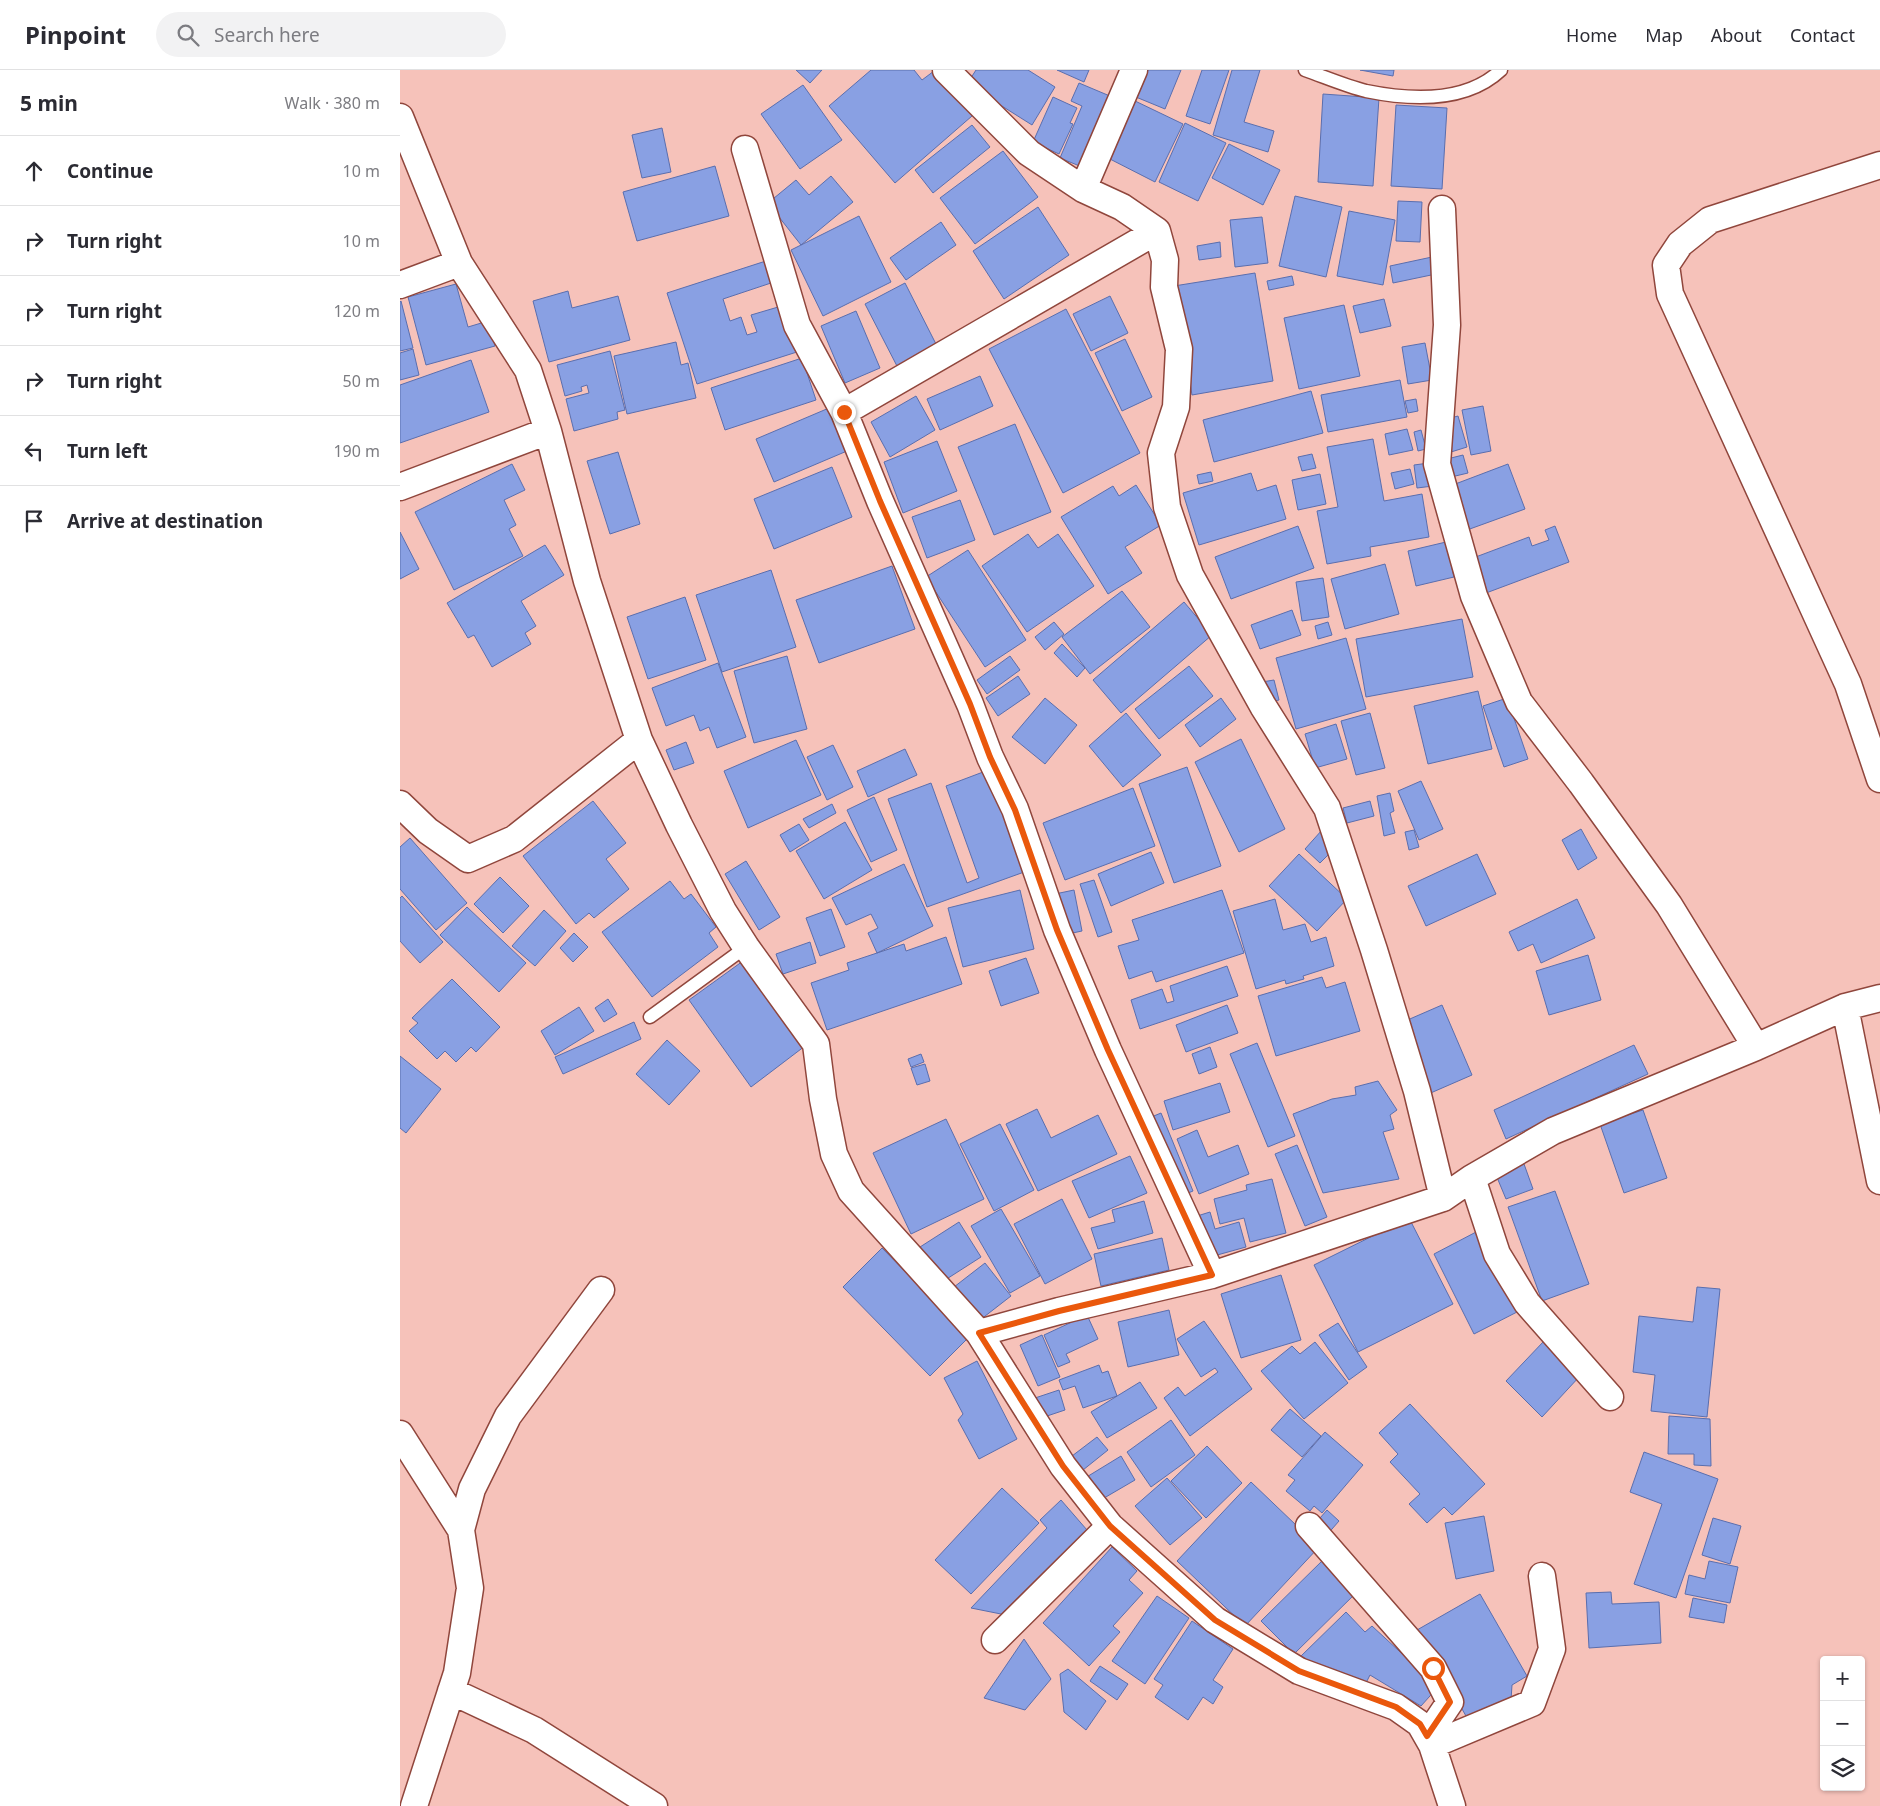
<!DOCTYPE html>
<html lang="en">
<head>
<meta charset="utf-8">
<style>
	:root { --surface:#fff; --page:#f2f2f3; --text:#2b2b33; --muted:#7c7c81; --line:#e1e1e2 }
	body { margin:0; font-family:"Noto Sans",sans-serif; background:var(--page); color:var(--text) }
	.controls { position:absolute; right:15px; bottom:15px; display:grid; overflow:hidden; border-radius:5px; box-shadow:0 1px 4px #0004 }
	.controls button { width:45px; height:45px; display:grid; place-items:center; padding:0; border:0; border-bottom:1px solid var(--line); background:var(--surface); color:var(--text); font:25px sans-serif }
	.stop { position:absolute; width:15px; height:15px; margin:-11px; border:4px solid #ea580c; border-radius:50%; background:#fff }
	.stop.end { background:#ea580c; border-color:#fff; box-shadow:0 1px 5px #0008 }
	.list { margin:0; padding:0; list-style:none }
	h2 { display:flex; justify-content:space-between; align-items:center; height:65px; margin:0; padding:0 20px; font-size:21px }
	h2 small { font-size:16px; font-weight:400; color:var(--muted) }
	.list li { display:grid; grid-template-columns:32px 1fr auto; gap:15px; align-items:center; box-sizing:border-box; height:70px; padding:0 20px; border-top:1px solid var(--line) }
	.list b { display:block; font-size:19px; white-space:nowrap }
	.list em { font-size:16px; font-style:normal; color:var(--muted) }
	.icon { flex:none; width:28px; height:28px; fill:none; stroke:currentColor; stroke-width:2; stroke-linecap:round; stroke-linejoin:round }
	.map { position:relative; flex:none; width:1480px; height:1736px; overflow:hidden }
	header { display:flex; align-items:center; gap:30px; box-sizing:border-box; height:70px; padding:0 25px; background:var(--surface); border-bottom:1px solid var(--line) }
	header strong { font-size:24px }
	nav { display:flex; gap:28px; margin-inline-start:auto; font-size:18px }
	.search { width:350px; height:45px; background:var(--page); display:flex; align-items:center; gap:12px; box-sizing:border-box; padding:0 18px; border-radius:28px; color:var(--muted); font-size:19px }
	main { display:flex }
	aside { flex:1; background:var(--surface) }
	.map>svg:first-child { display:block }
	.building { fill:#89a0e3; stroke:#5a6eae }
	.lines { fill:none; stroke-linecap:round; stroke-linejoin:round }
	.lane-casing { stroke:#90463c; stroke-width:15 }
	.street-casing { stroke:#90463c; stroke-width:29 }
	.lane { stroke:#fff; stroke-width:12 }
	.street { stroke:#fff; stroke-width:26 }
	.route { stroke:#ea580c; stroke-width:6 }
</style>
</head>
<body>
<header>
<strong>Pinpoint</strong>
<div class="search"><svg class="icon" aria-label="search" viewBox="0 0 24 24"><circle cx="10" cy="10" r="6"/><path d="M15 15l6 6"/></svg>Search here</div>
<nav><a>Home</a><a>Map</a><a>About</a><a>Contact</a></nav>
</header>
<main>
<aside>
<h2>5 min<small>Walk · 380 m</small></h2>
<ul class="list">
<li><svg class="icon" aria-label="ahead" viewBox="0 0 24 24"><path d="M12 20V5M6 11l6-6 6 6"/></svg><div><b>Continue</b></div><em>10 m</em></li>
<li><svg class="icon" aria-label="right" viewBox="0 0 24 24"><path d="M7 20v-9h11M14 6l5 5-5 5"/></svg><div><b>Turn right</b></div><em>10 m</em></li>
<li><svg class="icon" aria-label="right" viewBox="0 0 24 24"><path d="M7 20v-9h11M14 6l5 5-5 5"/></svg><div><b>Turn right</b></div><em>120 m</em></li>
<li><svg class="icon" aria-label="right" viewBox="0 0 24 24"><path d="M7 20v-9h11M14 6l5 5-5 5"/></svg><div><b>Turn right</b></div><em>50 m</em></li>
<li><svg class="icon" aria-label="left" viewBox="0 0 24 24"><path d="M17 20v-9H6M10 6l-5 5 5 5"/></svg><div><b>Turn left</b></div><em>190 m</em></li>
<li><svg class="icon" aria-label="arrive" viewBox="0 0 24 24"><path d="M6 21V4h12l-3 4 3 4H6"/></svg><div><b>Arrive at destination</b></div></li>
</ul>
</aside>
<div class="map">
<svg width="1480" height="1736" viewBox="0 0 1480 1736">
	<rect width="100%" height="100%" fill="#f6c2ba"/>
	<!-- building -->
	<path class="building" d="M396,0H422L410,13Z
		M471,0H514L522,10L534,1L572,46L495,113L429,36Z
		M576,0H628L655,17L632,55L567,14Z
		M657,0H689L684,12Z
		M741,0H781L765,39L731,25Z
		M802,0H829L810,54L786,46Z
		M832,0H860L844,52L874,61L868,82L813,65Z
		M960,0H994L993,6Z
		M679,13L717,29L687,99L660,88L682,36L671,31Z
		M403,15L442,70L400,99L361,44Z
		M923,24L979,28L973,116L918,112Z
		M653,27L677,38L670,53L673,54L659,84L633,72Z
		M733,30L783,54L755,112L706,87Z
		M996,35L1047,38L1042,119L991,116Z
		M785,53L826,73L798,131L759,112Z
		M572,55L590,77L533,123L515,100Z
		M262,58L271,102L242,108L232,65Z
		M829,74L880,100L863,135L812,108Z
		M603,81L638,127L575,174L540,128Z
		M315,96L329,146L237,171L223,122Z
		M431,106L453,132L401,175L368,133L396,110L409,125Z
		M895,126L942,137L926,207L879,196Z
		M998,131L1022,132L1020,172L996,171Z
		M638,137L669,185L604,229L573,181Z
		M949,141L995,150L983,215L937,206Z
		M459,146L491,212L423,246L391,180Z
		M862,147L868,193L835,197L830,150Z
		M541,152L556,175L506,210L490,188Z
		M820,172L821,187L799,190L797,176Z
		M1032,187L1036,204L993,213L990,196Z
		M372,189L380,210L323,229L330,251L341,247L347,265L357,262L351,245L385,235L400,281L297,314L267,223Z
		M855,203L873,311L792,325L774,216Z
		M892,206L894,215L869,220L867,211Z
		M505,213L537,276L498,298L465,234Z
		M56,214L68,257L88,251L95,276L26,295L8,227Z
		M168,221L172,238L218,226L230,270L149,292L133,231Z
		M710,226L728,263L691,281L673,244Z
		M984,229L991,256L960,263L953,236Z
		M1,231L13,278L0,281V232Z
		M944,235L960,306L899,319L884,248Z
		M666,239L740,383L663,423L589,279Z
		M456,241L480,298L445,313L421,256Z
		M725,269L752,327L722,341L695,283Z
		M276,272L281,295L288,293L296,328L227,344L214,286Z
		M1025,273L1032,310L1008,314L1002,277Z
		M13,279L19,305L0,310V283Z
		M210,281L225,340L217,342L218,349L174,361L166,329L189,323L187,315L181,317L182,321L165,326L157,295Z
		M402,288L416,330L325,360L311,318Z
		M71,290L89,342L0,373V315Z
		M580,306L593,336L540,360L527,329Z
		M1000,310L1007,347L928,362L921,325Z
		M911,321L923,363L814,392L803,350Z
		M516,326L535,360L490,387L471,352Z
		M1016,329L1018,341L1008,343L1005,331Z
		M1083,336L1091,381L1071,385L1062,340Z
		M429,338L447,381L374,412L356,369Z
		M1058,346L1067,377L1051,382L1043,350Z
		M615,354L651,442L594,465L558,377Z
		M1007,359L1013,380L989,385L985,364Z
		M1021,360L1026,379L1018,381L1014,362Z
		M973,369L984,431L1022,424L1029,467L970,477L971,486L927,494L917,441L938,437L927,377Z
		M537,371L557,421L503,443L484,392Z
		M218,382L240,454L210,464L187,391Z
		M912,384L916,398L902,401L898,387Z
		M1063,385L1068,403L1047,408L1043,390Z
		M1029,393L1033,416L1017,418L1014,395Z
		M112,394L125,420L104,430L116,455L109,459L123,486L54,520L15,442Z
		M1108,394L1125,439L1067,460L1050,416Z
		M432,397L452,447L374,479L354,429Z
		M1010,399L1014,414L995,419L991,403Z
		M811,402L813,411L799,414L797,405Z
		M851,403L857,421L876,415L886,449L799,475L783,423Z
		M920,404L926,434L898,440L892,410Z
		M736,415L761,455L725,477L742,503L708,524L661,447L713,416L719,426Z
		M560,430L575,470L527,488L512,447Z
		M898,456L914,498L831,529L815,487Z
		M1155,456L1169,492L1086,523L1073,488L1129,467L1132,476L1149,470L1145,460Z
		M0,462L19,499L0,509Z
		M628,464L638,478L658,464L694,516L627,562L582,496Z
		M1046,472L1054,507L1016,516L1008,481Z
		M145,475L164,505L121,531L136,556L125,563L131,574L92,597L74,565L68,568L47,533Z
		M568,480L626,570L585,597L526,507Z
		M985,494L999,544L945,559L931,509Z
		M492,496L515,559L419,593L396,530Z
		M371,500L396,577L322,602L296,525Z
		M923,508L929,547L902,551L896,512Z
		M722,521L750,557L690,604L662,567Z
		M285,527L306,590L248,609L227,547Z
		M784,532L812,565L721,643L693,610Z
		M892,540L901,565L860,579L851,555Z
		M1062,549L1073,607L966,627L956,569Z
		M654,552L664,564L645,580L635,567Z
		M928,552L932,565L918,569L915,556Z
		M946,568L966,639L896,659L876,588Z
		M662,574L685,598L677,607L654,583Z
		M387,586L407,659L354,673L334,601Z
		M610,586L620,600L587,624L577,610Z
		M318,593L346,667L317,678L309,657L300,661L294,645L266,656L252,618Z
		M789,596L813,626L759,669L735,639Z
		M618,606L630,624L598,646L586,628Z
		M874,610L879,630L866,633L862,612Z
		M1078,621L1092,679L1028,694L1014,636Z
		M645,628L677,655L645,694L612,667Z
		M821,628L836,649L800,677L785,655Z
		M1107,628L1128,689L1104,697L1083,636Z
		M726,643L761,685L723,717L689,676Z
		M970,643L985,698L956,705L941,651Z
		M936,654L947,689L915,698L905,664Z
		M841,669L885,759L839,782L795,692Z
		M396,670L421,725L348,758L324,701Z
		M286,672L294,693L274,700L266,680Z
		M433,675L453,717L427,730L407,687Z
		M505,679L517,705L468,727L457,701Z
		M787,697L821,796L774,813L739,714Z
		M591,699L627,801L527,837L488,729L531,713L567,813L579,808L546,716Z
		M1021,711L1043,759L1019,770L998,721Z
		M733,718L755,776L665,810L643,753Z
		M990,723L994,741L990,743L995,763L984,766L977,726Z
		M474,727L497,780L471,792L447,740Z
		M193,731L226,773L206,789L229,819L194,848L189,843L176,854L123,786Z
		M970,731L974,746L947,753L943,738Z
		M432,734L436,743L409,758L403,749Z
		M445,752L472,800L424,829L396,781Z
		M399,754L409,770L390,782L380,765Z
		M1181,759L1197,788L1178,800L1162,770Z
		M922,760L938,775L920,793L905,779Z
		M1014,760L1019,777L1009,780L1005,762Z
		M10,768L67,833L36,860L0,819V777Z
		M751,782L764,813L711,836L698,804Z
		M899,784L947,829L917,861L869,816Z
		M1077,784L1096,824L1026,856L1008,816Z
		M346,791L380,847L359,860L325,804Z
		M504,794L533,856L477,883L468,863L478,858L471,844L446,855L432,828Z
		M100,807L129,836L103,863L74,834Z
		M694,810L712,862L698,867L680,814Z
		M270,811L284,829L291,824L316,857L309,863L318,877L252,927L202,862Z
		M620,820L634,879L563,897L548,838Z
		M674,820L682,861L663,865L655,824Z
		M822,820L844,883L756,912L752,901L729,909L718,876L739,870L732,850Z
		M2,826L43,872L20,893L0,871V828Z
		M875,829L883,860L905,854L911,872L926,867L934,896L903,906L904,909L886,914L885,910L856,919L833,841Z
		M1177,829L1195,868L1141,893L1133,874L1118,881L1109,862Z
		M67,837L126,893L99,922L40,865Z
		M431,839L445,877L420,886L406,848Z
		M144,840L166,861L135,896L112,876Z
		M174,863L188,877L173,892L160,878Z
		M546,867L562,914L427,960L411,913L449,900L447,893L504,874L506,881Z
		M410,872L416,893L383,904L376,884Z
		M1188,885L1201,930L1149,945L1136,901Z
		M626,888L639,923L601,936L589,901Z
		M343,891L405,976L351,1017L289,930Z
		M827,896L838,926L740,959L731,930L762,919L767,933L774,931L770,916Z
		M922,907L926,918L945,912L960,961L876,986L858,926Z
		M52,909L100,957L76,982L71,977L56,992L45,981L37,989L9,961L18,953L12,948Z
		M208,929L217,944L204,952L195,938Z
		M827,935L838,963L786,982L776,955Z
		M1042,935L1072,1005L1026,1025L996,955Z
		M179,937L194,961L155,985L141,961Z
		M234,952L241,969L163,1004L155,987Z
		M267,970L300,1001L269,1035L236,1004Z
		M857,973L895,1066L868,1077L830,984Z
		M1234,975L1248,1004L1106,1069L1094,1040Z
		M810,977L817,997L799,1004L792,984Z
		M521,984L524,992L511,997L508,989Z
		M0,986L41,1019L6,1063L0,1058Z
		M525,994L530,1011L517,1015L511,998Z
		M978,1011L997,1040L990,1045L994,1059L983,1062L999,1109L923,1123L893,1044L932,1029L956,1025L955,1017Z
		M820,1013L830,1042L773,1060L764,1031Z
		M637,1039L651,1068L698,1045L717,1084L638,1121L606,1054Z
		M1243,1040L1267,1108L1224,1123L1200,1054Z
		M761,1043L793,1121L769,1131L737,1053Z
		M546,1049L584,1129L511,1164L473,1083Z
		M600,1054L634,1120L594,1141L560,1074Z
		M797,1060L808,1087L838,1075L849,1104L799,1124L777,1069Z
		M897,1075L927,1147L905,1156L875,1084Z
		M730,1086L747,1123L689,1148L672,1111Z
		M1124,1094L1133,1119L1106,1129L1096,1105Z
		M872,1109L886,1163L850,1172L844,1148L820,1154L814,1129L847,1120L846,1115Z
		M1155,1121L1189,1214L1142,1231L1108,1137Z
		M662,1129L692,1189L645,1214L614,1154Z
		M744,1131L753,1163L698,1179L691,1158L715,1152L712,1140Z
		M601,1139L640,1206L610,1223L571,1156Z
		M810,1142L815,1159L839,1152L846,1177L792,1192L781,1151Z
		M1009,1148L1053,1234L958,1282L914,1195Z
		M559,1152L581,1187L542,1212L520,1177Z
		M1078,1161L1119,1241L1074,1264L1034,1184Z
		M762,1168L769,1200L701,1216L694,1184Z
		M482,1178L569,1267L530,1306L443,1217Z
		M585,1193L611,1226L580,1250L554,1217Z
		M881,1205L901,1270L841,1288L821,1224Z
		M1297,1217L1320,1219L1307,1347L1251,1341L1255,1305L1233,1302L1239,1246L1293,1252Z
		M769,1240L779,1285L728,1297L718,1252Z
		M687,1245L698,1269L666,1284L670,1292L658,1297L644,1265Z
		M804,1251L852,1319L790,1366L764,1328L778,1317L785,1326L818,1302L815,1298L801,1307L777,1269Z
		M938,1253L967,1297L949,1310L919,1265Z
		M642,1265L660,1307L638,1316L620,1275Z
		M1144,1271L1180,1306L1142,1347L1106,1311Z
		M915,1272L948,1313L904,1349L861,1301L892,1276L900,1284Z
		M577,1291L617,1369L579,1389L558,1350L563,1344L544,1308Z
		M699,1295L702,1303L708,1301L717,1326L683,1338L675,1316L663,1320L659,1310Z
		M740,1312L757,1338L707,1368L691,1342Z
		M659,1320L665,1340L635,1350L629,1330Z
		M1010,1334L1085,1414L1052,1445L1044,1437L1027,1453L1009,1434L1020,1424L990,1392L998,1384L979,1363Z
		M890,1339L921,1366L902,1387L871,1360Z
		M1269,1346L1310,1349L1311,1396L1294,1395V1384H1268Z
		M771,1350L795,1385L751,1417L727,1382Z
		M925,1362L963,1395L922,1443L914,1436L910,1441L886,1421L895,1410L888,1405Z
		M697,1367L708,1380L683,1400L672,1386Z
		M807,1376L842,1413L806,1448L771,1411Z
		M1244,1382L1318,1409L1276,1528L1234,1514L1262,1434L1230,1422Z
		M721,1386L735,1410L699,1431L685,1408Z
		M767,1408L802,1448L770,1475L735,1436Z
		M851,1412L919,1477L845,1556L777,1491Z
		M602,1418L639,1453L571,1524L535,1490Z
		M661,1430L687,1460L606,1545L571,1538L647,1458L640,1450Z
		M927,1440L939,1451L925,1467L913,1456Z
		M1084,1446L1094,1501L1056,1509L1045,1453Z
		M1313,1448L1341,1456L1330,1494L1302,1485Z
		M712,1477L737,1501L729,1510L743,1523L713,1556L720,1562L689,1596L643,1553Z
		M925,1488L958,1521L894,1584L861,1551Z
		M1309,1491L1338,1497L1330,1533L1285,1524L1289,1505L1305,1509Z
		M1211,1522L1212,1534L1259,1532L1261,1573L1189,1578L1186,1523Z
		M1080,1524L1127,1606L1112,1615L1111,1630L1070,1653L1017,1560Z
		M757,1526L789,1548L745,1614L712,1591Z
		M1293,1528L1327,1535L1324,1553L1289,1547Z
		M946,1542L965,1562L972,1556L1038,1617L1021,1636L970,1605L962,1621L900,1587Z
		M792,1551L833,1579L813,1610L823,1617L813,1634L803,1627L788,1650L755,1627L763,1615L754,1609Z
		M624,1569L651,1609L625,1640L584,1628Z
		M700,1596L728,1614L717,1630L690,1611Z
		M668,1599L706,1631L686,1660L664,1642L660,1604Z"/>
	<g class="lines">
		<defs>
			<path id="lane" d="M905,0C925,7 946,16 966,21C1010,30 1066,33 1101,0
				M250,947L346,877"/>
			<path id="street" d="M546,0L629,83L683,119L722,137L757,161L765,190L764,217L779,279L776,337L761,383L767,437L790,505L863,636L927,738L974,880L1017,1021L1043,1128
				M0,47L59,193L128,300L148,361L187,511L239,670L279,755L323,841L346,877L416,974L423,1029L434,1084L451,1121L579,1263L663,1396L710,1456L815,1550L899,1601L996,1637L1020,1654L1032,1675L1052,1736
				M345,79L397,255L444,342L480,431L570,634L590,687L615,739L657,860L708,980L812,1205
				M1480,95L1310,150L1280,174L1266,195L1270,224L1448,614L1480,709
				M683,119L734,0
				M1042,139L1047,255L1037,394L1074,526L1119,632L1181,713L1269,835L1356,977
				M0,215L59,193
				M444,342L757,161
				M0,417L148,361
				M0,734L28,761L68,789L114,769L239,670
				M1445,937L1480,1111
				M1072,1108L1097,1184L1127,1233L1210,1327
				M579,1263L659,1241L812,1205L1043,1128L1072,1108L1153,1061L1356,977L1445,937L1480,928
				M0,1364L61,1460L70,1518L57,1603L14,1736
				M909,1456L1033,1598L1050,1632L1027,1666
				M61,1460L72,1419L108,1346L201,1220
				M595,1570L710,1456
				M51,1621L134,1660L254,1736
				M1032,1675L1132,1633L1152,1579L1142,1506"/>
		</defs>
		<!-- lane casing -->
		<use href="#lane" class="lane-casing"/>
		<!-- street casing -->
		<use href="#street" class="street-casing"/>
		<!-- lane -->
		<use href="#lane" class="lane"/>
		<!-- street -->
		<use href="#street" class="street"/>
	</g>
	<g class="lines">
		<!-- route -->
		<path class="route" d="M444,342L480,431L570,634L590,687L615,740L657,860L708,980L812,1205L659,1241L579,1263L663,1396L710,1456L815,1550L899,1601L996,1637L1020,1654L1027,1666L1050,1632L1033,1598"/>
	</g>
</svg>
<div class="controls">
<button>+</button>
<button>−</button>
<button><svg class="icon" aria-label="layers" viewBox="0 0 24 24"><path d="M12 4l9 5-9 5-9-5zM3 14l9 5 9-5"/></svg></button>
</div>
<div class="stop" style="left:1033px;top:1598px"></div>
<div class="stop end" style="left:444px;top:342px"></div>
</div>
</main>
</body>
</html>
